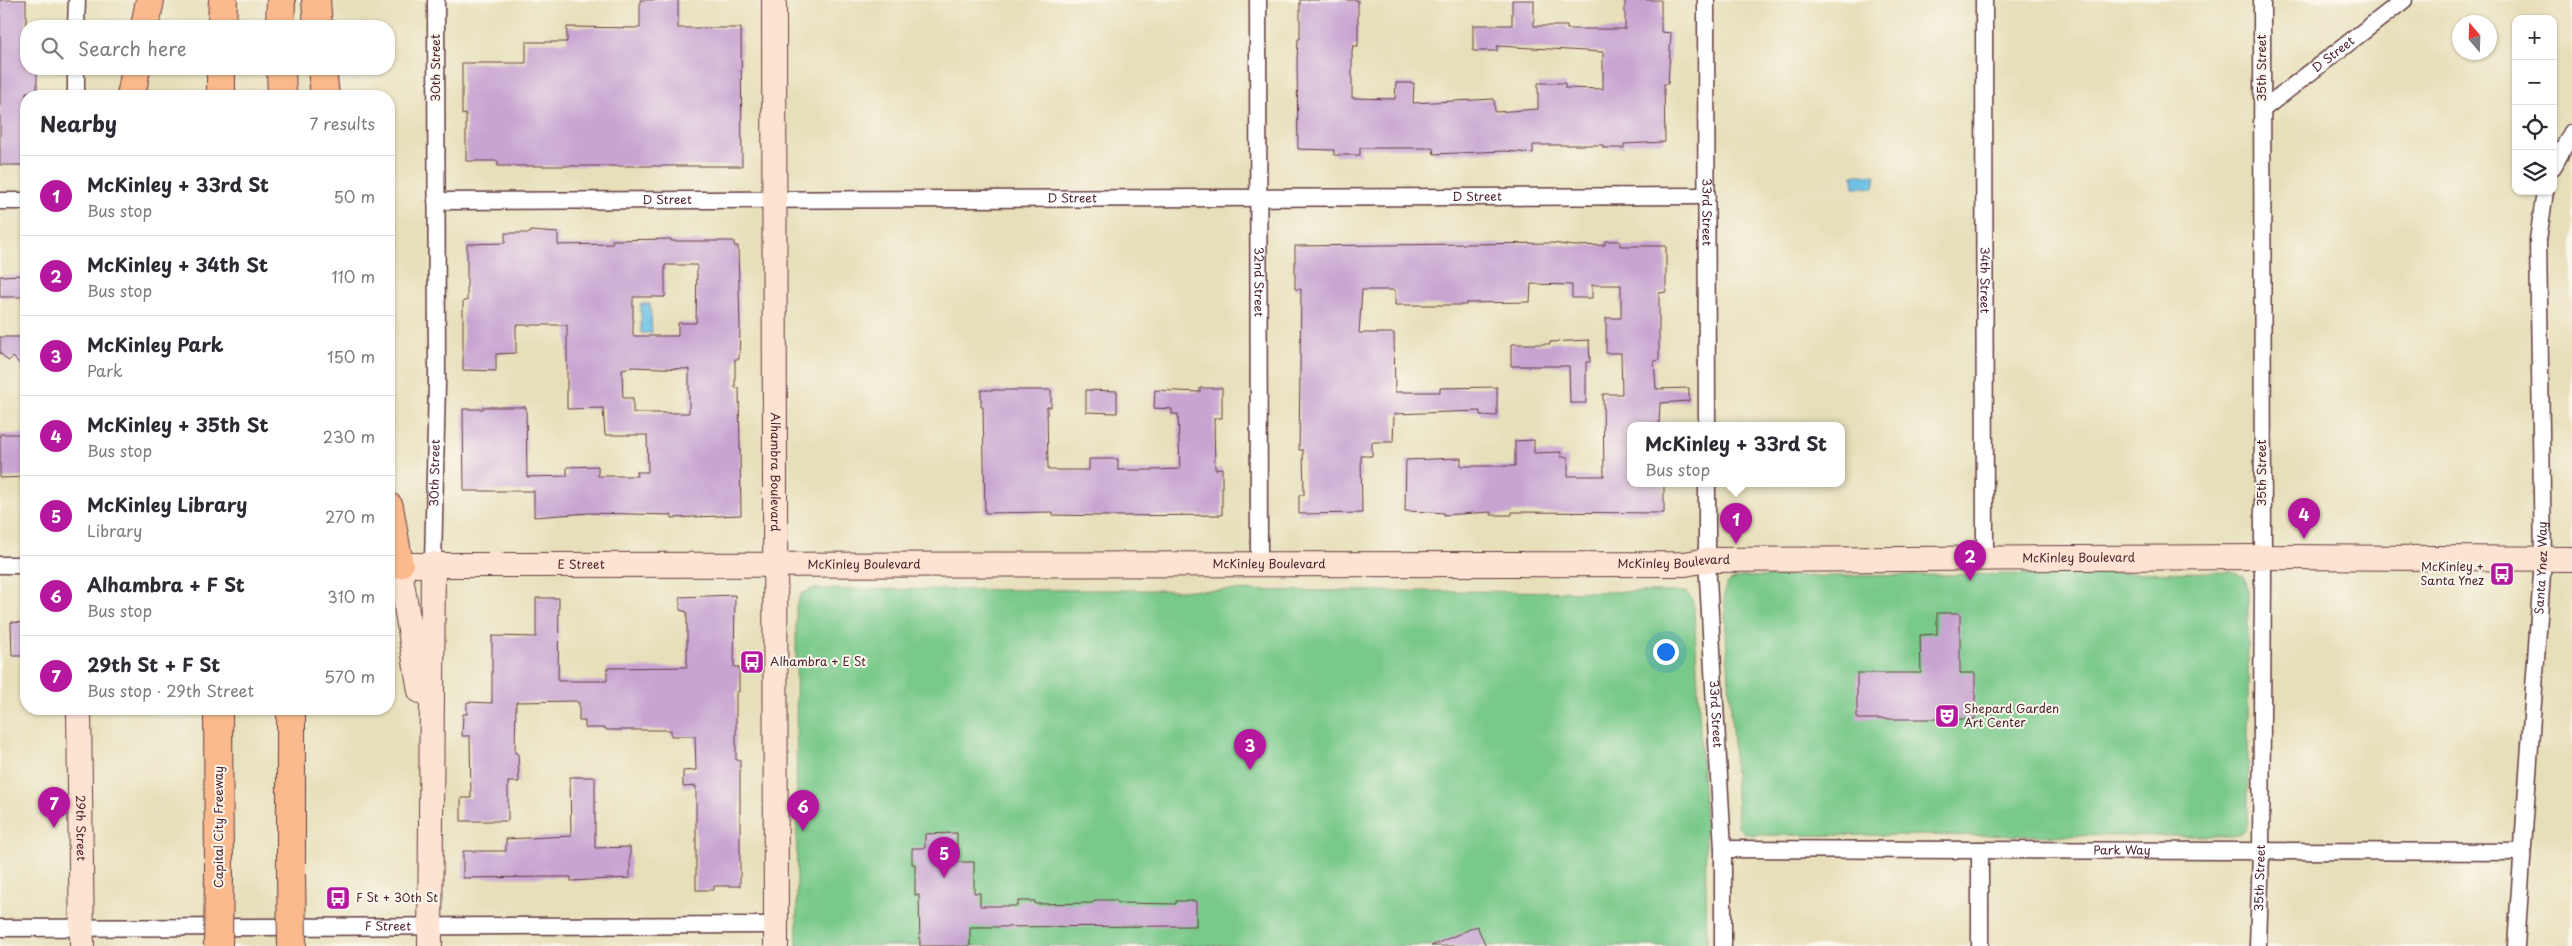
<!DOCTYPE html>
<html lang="en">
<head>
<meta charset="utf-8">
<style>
	:root { --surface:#fff; --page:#f7f7f7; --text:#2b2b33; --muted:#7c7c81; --line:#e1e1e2; --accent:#b5179e }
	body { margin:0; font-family:"Playpen Sans",sans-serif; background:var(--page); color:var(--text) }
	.controls { position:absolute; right:15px; top:15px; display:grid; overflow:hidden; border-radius:10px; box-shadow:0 1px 4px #0004 }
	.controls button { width:45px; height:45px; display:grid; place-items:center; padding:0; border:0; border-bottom:1px solid var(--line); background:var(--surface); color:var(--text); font:25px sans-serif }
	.compass { position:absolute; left:2452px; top:15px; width:45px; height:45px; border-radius:50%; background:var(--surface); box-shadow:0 1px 4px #0004; rotate:341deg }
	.you { position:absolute; left:1665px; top:651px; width:18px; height:18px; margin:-12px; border:4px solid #fff; border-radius:50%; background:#1a73e8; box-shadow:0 0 0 8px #1a73e833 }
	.badge { display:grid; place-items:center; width:32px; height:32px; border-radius:50%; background:var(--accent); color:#fff; font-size:16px; font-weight:700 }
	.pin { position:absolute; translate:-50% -41px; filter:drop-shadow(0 1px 2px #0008) }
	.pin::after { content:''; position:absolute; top:26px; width:18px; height:15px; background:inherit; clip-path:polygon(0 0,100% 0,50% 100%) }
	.popup { position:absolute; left:1627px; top:422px; width:218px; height:65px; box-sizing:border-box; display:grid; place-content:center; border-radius:10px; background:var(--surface); filter:drop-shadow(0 1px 4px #0005); font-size:16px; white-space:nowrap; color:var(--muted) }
	.popup b { font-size:19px; color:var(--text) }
	.popup::after { content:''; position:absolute; left:50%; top:100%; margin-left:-10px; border:10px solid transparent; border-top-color:var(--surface) }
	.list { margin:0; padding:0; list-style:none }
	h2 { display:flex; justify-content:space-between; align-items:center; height:65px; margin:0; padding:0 20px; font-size:21px }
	h2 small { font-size:16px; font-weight:400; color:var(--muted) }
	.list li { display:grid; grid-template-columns:32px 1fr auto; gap:15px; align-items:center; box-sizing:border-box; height:80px; padding:0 20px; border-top:1px solid var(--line) }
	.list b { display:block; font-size:19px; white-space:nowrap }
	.list p { margin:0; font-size:16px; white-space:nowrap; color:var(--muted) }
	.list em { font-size:16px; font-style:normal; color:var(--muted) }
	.icon { flex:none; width:28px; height:28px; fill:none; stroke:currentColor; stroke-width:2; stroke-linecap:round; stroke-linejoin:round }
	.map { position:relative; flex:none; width:2572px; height:946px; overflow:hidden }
	.search { position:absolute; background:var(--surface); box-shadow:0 1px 4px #0004; left:20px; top:20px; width:375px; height:55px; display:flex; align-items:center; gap:12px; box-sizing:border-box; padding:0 18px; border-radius:20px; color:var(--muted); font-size:19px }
	.panel { position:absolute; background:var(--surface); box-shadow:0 1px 4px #0004; left:20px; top:90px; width:375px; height:625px; border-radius:20px }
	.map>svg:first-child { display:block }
	.green { fill:#79c98a; stroke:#62745a }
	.water { fill:#66bfe4; stroke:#586f88 }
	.building { fill:#c8a4d1; fill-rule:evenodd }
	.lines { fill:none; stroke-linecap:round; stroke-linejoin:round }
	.street-casing { stroke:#623c40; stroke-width:19 }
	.secondary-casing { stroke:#623c40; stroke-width:26 }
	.highway-casing { stroke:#623c40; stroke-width:30 }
	.street { stroke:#fff; stroke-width:16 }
	.secondary { stroke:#fde3d1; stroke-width:24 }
	.highway { stroke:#fbba8d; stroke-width:28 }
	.highway-bridge-casing { stroke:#623c40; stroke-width:30; stroke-linecap:butt }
	.highway-bridge { stroke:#fbba8d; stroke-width:28 }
	.labels { text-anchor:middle; stroke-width:4; stroke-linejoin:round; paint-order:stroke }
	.street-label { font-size:12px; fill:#4a1f2b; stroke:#fbf7ec }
	.poi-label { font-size:12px; fill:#4a1f2b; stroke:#fbf7ec; text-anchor:start }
</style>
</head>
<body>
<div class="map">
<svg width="2572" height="946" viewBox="0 0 2572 946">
	<rect width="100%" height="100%" fill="#fbf7ec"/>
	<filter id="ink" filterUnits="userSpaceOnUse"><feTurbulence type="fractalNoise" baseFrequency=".02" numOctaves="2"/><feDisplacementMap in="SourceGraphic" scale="10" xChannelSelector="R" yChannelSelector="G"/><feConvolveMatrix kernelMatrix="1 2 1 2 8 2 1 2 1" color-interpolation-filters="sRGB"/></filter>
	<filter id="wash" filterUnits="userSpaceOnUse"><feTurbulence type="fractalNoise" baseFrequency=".0096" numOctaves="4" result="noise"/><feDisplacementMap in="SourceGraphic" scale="20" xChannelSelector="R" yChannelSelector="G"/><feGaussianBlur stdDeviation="1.12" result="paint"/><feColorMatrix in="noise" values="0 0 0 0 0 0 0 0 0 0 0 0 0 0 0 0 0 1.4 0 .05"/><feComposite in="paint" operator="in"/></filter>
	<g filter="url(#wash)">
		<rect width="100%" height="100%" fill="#e7dfba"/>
		<!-- green -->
		<path class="green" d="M2230,572L2243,576L2248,587V820C2247,832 2240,836 2228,836L1752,835L1743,832L1738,827L1724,597C1724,584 1730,578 1743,577Z
			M812,589L1686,592L1692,599L1694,608L1705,828L1707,946H797L796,606L801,594Z"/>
		<!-- water -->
		<path class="water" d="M1853,175H1876L1874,188L1854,187Z
			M641,304H650L652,333H641Z"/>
		<g id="blocks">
			<!-- building -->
			<path class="building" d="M0,0H26V69H37V92H26V165H0Z
				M640,0H678V28H741L742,166H498V161H466V114L462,115V63H526V42H567V27L640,28Z
				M1300,0H1358V46H1353L1352,51V98L1395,99L1396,83H1414L1413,103L1494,99L1495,112L1538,109V83H1565V88L1603,89V52L1497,46V51H1473V25H1512V0H1534V26H1567V29H1625V0H1661V32L1671,33L1668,84H1664L1665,142L1624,144V148H1603V145H1533V153L1504,151L1434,154L1433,148H1360V155H1334V150L1298,149L1297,61L1298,39H1300Z
				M531,231L558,233V245L612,244V240L671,239V241H734V246H738L740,329L739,359H735V388H739L741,515L672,518V515L589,513L534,517V491H464L463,409H483V407H526L527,477L567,476V467L598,466V476H637L636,472H648L647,435H605L603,408L567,409V325H516V353L496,354V371L463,370V301H467V244L505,243V233H531ZM665,265H697L696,323H678V336H633V297H665ZM633,367L689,369V413H633V398H623L622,369Z
				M1605,241H1620V246H1666V292L1659,293V360L1654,361L1656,389L1689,388V401L1660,403L1659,425H1631V483H1664V513L1512,512V515H1491V512L1444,515V513L1432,512L1405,511L1406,460L1461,458V466H1515V441L1534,440V453L1561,452V457H1568V476H1604L1603,394H1622L1621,353H1606V318H1621V285H1592V298H1572V285L1531,284L1530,302L1466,303V305H1395V290H1362L1359,333H1394L1395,392H1440V388L1497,387V416L1480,415V411L1394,414L1393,442H1372V456H1361L1362,513L1299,514V495H1304L1303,450H1299L1301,289H1295V246L1552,243L1574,246L1605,245Z
				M26,275V297H0V276Z
				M0,337H26V370L13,357L8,361L0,353Z
				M1589,340L1590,362H1586V403H1570L1569,366H1511V344H1550V342Z
				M1200,388H1222V418H1214L1215,469L1222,468V515L1107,516L1053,515V512L985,513L983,407H981V390H1051V407H1047L1048,470H1089V459H1118V470H1154L1180,469L1178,414H1172V409L1154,408L1155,390L1200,392Z
				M1086,390L1117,391V413L1086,412Z
				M0,434H26V477L0,478Z
				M735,595L734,667H739V692H736V760H740V886H714V890H696V786L683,787V771L696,770L695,736H671V730H606V728H585V721H579V703L575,701L516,702L515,753H518L519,782H508V821H461V798H471L470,736H462L463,714H467V702L492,703V636L536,637V598H559L558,681H607V668L687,667V612L680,610V597Z
				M1937,613H1960V673H1975V719H1857V673H1921L1920,635L1937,634Z
				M11,622L26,623V656H12Z
				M570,777H595V848L630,847V878L571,881V877H549L463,878V851H506V839L571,836Z
				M957,833V862H974V893H980V906H1018V901H1035V904L1092,903L1096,900H1115L1118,903L1176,904V901H1196V926L970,927V946H920L919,895H915V864H912V848H925V834Z
				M1477,926L1486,946H1431Z"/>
		</g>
	</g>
	<g filter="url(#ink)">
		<use href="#blocks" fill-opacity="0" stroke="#623c40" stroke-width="1"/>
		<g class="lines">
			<defs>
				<g id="street">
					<path id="s1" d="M1258,0L1259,564"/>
					<path id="s2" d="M1706,0L1707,425"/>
					<path id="s3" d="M1984,0L1985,559"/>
					<path d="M76,26L77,0"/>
					<path d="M76,96V69"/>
					<path id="s4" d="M2263,109L2404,0"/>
					<path d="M2553,167L2572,132"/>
					<path d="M0,201H26"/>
					<path id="s5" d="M436,201L1707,196"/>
					<path id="s6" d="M1707,483V560L1723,849V946"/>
					<path id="s7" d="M433,564L437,382L436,0"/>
					<path d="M0,565H26"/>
					<path id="s8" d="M1723,849L2522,852"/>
					<path id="s9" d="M0,928L776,925"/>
					<path d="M1980,946V850"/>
					<path id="s10" d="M2258,946L2261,851L2263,581L2262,0"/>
					<path id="s11" d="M2516,946L2543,559L2538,240L2545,191"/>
				</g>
				<g id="secondary">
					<path id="s12" d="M774,0L776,946"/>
					<path d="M399,564L420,691"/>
					<path id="s13" d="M389,565L1685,564L1707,560L2263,557L2572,559"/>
					<path id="s14" d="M79,709L82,946"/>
					<path d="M430,946L433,564"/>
				</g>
				<path id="highway" d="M316,0L318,26
					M145,26L150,0
					M222,26L223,0
					M280,26L281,0
					M281,69L282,96
					M322,69L325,96
					M131,96L136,69
					M221,96V69
					M389,507L399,564
					M218,709L219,872
					M291,709V872"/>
			</defs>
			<!-- street casing -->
			<use href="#street" class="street-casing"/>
			<!-- secondary casing -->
			<use href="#secondary" class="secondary-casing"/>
			<!-- highway casing -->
			<use href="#highway" class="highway-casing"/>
			<!-- street -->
			<use href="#street" class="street"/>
			<!-- secondary -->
			<use href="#secondary" class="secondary"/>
			<!-- highway -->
			<use href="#highway" class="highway"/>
			<defs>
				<path id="highway-bridge" d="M291,872L292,946
					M218,946L219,872"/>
			</defs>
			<!-- highway-bridge casing -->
			<use href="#highway-bridge" class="highway-bridge-casing"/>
			<!-- highway-bridge -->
			<use href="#highway-bridge" class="highway-bridge"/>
		</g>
	</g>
	<!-- icons -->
	<defs>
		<symbol id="bus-square" viewBox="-11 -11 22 22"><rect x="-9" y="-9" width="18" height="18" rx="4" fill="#b5179e" stroke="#fbf7ec"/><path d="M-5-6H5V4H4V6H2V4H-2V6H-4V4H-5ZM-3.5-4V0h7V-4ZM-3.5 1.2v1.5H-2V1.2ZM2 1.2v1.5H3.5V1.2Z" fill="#fff"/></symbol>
		<symbol id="theatre-square" viewBox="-11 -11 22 22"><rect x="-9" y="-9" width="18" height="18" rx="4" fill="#b5179e" stroke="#fbf7ec"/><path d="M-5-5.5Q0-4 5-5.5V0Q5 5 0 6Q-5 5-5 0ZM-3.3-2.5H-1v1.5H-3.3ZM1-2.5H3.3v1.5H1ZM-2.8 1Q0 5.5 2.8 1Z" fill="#fff"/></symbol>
	</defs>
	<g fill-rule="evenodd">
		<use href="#bus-square" x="2488" y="560" width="28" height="28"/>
		<use href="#bus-square" x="738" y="648" width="28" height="28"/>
		<use href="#theatre-square" x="1933" y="702" width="28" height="28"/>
		<use href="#bus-square" x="324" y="884" width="28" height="28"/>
	</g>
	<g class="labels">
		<!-- street labels -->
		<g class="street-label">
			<text dy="4" stroke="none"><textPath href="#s4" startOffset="89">D Street</textPath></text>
			<text transform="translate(436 68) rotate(-90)" y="4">30th Street</text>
			<text transform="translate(2262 68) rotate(-90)" y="4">35th Street</text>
			<text dy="4" stroke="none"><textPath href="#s5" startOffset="1041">D Street</textPath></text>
			<text dy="4" stroke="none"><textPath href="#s5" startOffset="636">D Street</textPath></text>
			<text dy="4" stroke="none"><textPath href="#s5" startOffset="231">D Street</textPath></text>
			<text dy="4" stroke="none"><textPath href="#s2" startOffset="212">33rd Street</textPath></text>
			<text dy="4" stroke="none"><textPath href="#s3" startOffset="280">34th Street</textPath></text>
			<text dy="4" stroke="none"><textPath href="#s1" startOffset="282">32nd Street</textPath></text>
			<text dy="4" stroke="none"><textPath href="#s7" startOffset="91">30th Street</textPath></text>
			<text dy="4" stroke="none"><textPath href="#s12" startOffset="472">Alhambra Boulevard</textPath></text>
			<text transform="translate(2262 473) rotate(-90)" y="4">35th Street</text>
			<text dy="4" stroke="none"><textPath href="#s13" startOffset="1690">McKinley Boulevard</textPath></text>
			<text dy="4" stroke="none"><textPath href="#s13" startOffset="1285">McKinley Boulevard</textPath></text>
			<text dy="4" stroke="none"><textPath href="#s13" startOffset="192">E Street</textPath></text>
			<text dy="4" stroke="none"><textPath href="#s13" startOffset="475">McKinley Boulevard</textPath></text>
			<text dy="4" stroke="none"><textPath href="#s13" startOffset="880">McKinley Boulevard</textPath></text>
			<text dy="4" stroke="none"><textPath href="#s11" startOffset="379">Santa Ynez Way</textPath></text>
			<text dy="4" stroke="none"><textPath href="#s6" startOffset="231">33rd Street</textPath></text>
			<text dy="4" stroke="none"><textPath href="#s14" startOffset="119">29th Street</textPath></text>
			<text transform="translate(219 827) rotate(-90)" y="4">Capital City Freeway</text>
			<text dy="4" stroke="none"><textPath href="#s8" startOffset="399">Park Way</textPath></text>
			<text dy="4" stroke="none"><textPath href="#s10" startOffset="68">35th Street</textPath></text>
			<text dy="4" stroke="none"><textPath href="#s9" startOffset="388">F Street</textPath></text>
		</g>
		<!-- poi labels -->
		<g class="poi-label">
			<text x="2484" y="571" text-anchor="end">McKinley +<tspan x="2484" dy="14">Santa Ynez</tspan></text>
			<text x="770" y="666">Alhambra + E St</text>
			<text x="1964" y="713">Shepard Garden<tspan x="1964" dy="14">Art Center</tspan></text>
			<text x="356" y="902">F St + 30th St</text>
		</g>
	</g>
</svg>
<div class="controls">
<button>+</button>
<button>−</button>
<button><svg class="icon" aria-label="locate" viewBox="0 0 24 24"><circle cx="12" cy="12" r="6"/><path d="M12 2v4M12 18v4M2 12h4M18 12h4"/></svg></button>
<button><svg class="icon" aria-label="layers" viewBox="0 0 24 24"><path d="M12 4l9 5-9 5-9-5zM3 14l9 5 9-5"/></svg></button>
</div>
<svg class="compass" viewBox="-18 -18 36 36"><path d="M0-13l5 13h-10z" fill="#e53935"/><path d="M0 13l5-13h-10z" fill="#7c7c81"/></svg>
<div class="you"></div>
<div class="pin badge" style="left:1736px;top:544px">1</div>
<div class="popup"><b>McKinley + 33rd St</b>Bus stop</div>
<div class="pin badge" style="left:1970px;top:581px">2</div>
<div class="pin badge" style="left:1250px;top:770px">3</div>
<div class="pin badge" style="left:2304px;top:539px">4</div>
<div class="pin badge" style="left:944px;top:878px">5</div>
<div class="pin badge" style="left:803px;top:831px">6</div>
<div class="pin badge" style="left:54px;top:828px">7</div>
<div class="search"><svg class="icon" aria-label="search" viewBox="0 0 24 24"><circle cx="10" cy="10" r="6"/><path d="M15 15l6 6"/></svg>Search here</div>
<section class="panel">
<h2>Nearby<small>7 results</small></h2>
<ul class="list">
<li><span class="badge">1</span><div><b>McKinley + 33rd St</b><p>Bus stop</p></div><em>50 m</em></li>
<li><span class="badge">2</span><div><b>McKinley + 34th St</b><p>Bus stop</p></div><em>110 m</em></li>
<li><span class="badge">3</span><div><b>McKinley Park</b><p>Park</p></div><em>150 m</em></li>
<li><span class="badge">4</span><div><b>McKinley + 35th St</b><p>Bus stop</p></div><em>230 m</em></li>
<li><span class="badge">5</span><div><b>McKinley Library</b><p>Library</p></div><em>270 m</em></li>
<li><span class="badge">6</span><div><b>Alhambra + F St</b><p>Bus stop</p></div><em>310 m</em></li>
<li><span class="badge">7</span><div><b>29th St + F St</b><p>Bus stop · 29th Street</p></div><em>570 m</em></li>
</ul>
</section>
</div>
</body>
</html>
